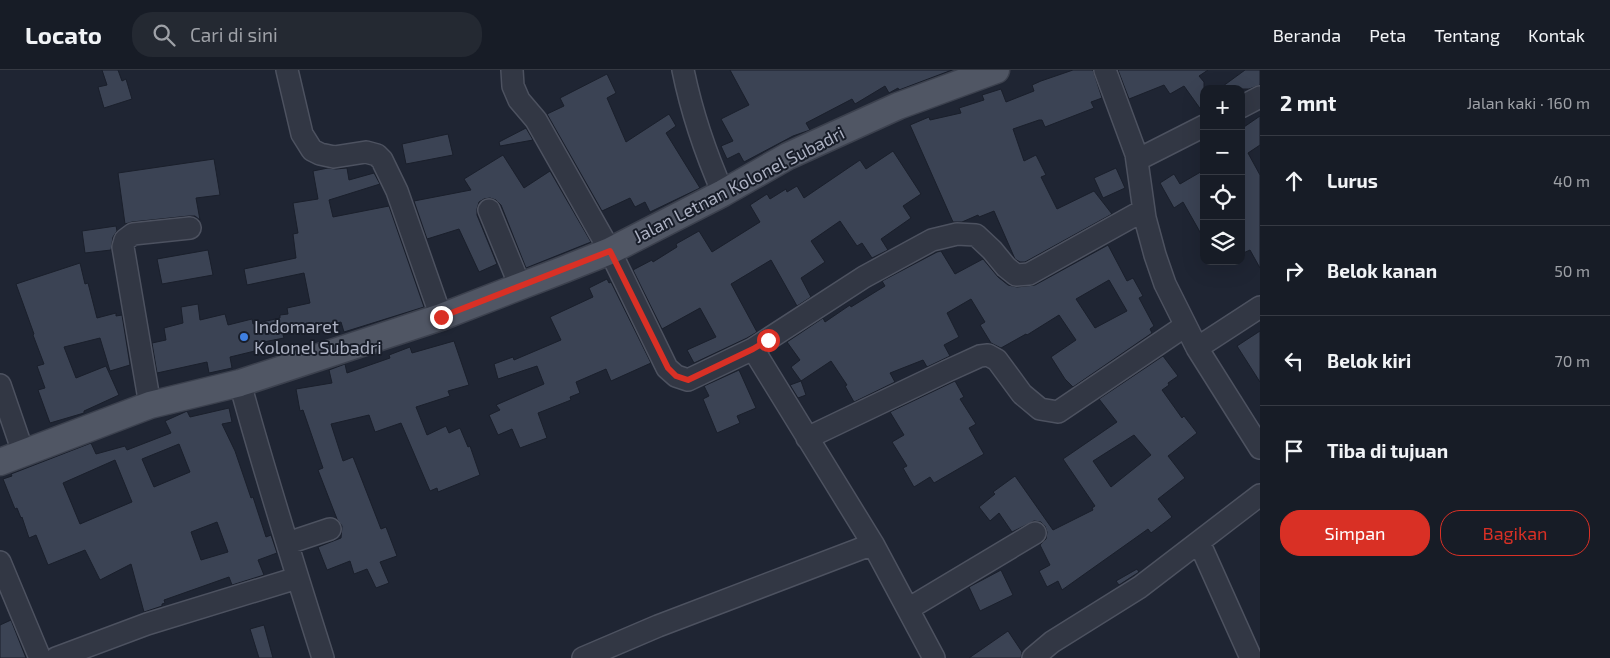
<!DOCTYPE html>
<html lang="id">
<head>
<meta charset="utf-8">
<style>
	:root { --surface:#171c26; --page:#242932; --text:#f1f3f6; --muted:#9ea1a7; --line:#363a43; --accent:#d93025 }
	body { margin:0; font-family:"Exo 2",sans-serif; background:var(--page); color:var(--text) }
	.controls { position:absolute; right:15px; top:15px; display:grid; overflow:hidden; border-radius:10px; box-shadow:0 5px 20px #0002 }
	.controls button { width:45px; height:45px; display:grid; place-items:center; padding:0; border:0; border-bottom:1px solid var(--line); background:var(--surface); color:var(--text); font:25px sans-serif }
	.stop { position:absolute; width:15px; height:15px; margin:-11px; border:4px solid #d93025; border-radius:50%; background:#fff }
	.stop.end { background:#d93025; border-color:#fff; box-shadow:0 1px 5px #0008 }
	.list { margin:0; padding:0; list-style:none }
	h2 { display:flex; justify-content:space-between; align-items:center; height:65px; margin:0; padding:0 20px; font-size:21px }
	h2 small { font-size:16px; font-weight:400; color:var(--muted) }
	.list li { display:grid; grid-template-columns:32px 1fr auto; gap:15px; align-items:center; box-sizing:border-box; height:90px; padding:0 20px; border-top:1px solid var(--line) }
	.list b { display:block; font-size:19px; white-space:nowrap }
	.list em { font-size:16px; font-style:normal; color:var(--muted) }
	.actions { display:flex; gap:10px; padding:15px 20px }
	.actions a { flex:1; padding:11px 0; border:1px solid var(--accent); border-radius:20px; text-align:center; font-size:18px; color:var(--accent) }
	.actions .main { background:var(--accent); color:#fff }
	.icon { flex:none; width:28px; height:28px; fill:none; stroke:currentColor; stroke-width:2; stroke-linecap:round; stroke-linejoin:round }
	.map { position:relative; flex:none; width:1260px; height:588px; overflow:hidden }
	header { display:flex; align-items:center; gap:30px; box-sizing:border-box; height:70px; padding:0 25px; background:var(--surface); border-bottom:1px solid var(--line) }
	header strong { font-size:24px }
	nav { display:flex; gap:28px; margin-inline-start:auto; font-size:18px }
	.search { width:350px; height:45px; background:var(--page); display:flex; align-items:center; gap:12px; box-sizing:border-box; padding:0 18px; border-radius:20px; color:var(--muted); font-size:19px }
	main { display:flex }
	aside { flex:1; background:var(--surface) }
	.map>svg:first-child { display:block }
	.building { fill:#3b4354; stroke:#1a1f2b; fill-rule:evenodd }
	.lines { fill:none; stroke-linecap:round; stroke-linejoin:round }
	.minor-casing { stroke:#4d5260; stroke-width:24 }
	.major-casing { stroke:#3c414e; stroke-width:29 }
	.minor { stroke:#323744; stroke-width:21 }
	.major { stroke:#505664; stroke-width:26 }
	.route { stroke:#d93025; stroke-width:6 }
	.shop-dot { fill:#3f7fe0; stroke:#181d29; stroke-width:2 }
	.labels { text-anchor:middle; stroke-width:4; stroke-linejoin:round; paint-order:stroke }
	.street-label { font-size:18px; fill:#acb1c2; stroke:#181d29 }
	.poi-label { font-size:18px; fill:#acb1c2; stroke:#181d29; text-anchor:start }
</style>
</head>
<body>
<header>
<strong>Locato</strong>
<div class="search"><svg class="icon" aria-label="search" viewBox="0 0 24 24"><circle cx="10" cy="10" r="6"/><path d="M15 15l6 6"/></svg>Cari di sini</div>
<nav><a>Beranda</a><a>Peta</a><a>Tentang</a><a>Kontak</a></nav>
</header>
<main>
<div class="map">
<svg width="1260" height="588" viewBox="0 0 1260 588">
	<rect width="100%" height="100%" fill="#1f2533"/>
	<!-- building -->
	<path class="building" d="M102,0H118L122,11L126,9L132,29L104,38L98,17L107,15Z
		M730,0H952L899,20L898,18L889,23L885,16L855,34L852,29L806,53L810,60L793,66L744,92L739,83L727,89L721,76L733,71L721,49L749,35Z
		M1073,0H1093L1102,28L1091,32L1094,38L1045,57L1042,50H1039L1013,59L1024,91L1036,85L1046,105L1041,107L1057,139L1094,121L1112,144L1025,192H1020L1015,189L994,141L979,147L978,145L962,152H953L910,55L929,47L930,50L961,43L959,38L984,30L982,25L1001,19L1006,32L1034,21L1032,15L1041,11Z
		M1118,0H1208L1199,6L1204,12V44L1184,16L1170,24L1164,15L1129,29Z
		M1245,0H1260V15L1249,19H1219Z
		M607,4L616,23L607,28L626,72L669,44L676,56L666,63L700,118L650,142L645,132L635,137L630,128L602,141L547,44L564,36L560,28Z
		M1260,46V75L1248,83L1260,105V198L1250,180L1241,184V59Z
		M526,58L533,70L500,76L499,72Z
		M448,64L453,85L406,94L402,74Z
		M893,81L921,124L903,136L911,148L881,169L888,180L872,188L862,173L857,176L840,151L811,171L825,192L801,208L811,227L797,236L771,190L731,214L757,262L747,268L694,293L687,280L716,267L700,238L662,259L633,200L652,190L653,192L677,177L676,174L699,161L712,182L760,152L750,135L767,124L770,129L786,119L787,122L797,116L804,128L860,90L866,99Z
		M503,85L524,118L550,101L591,172L526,198L501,135L496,130L490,128L484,129L479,132L477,139V145L497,194L479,202L459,159L427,169L414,131L471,120L464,109Z
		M214,89L220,125L196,128L200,150L195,146H189L132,152L125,154L118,103Z
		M328,98L336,99L347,98L349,110L374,103L380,114L329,130L333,147L389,136L424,237L344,262L341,252L283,265L284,268L258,273L259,280L230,287L232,298L209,303L207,292L157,303L152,273L166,270L164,258L183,253L181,237L198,234L200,250L225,244L228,255L252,249L253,254L280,248V245L288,244L287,238L310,233L304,203L247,215L244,199L296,188L293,164L298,163L293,133L318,129L313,101Z
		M1116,98L1125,118L1103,128L1094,108Z
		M1204,100V169L1183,132L1174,138L1160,113L1174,104L1180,114Z
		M116,156L117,161L113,167L111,180L85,183L82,161Z
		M1108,175L1127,211L1133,208L1143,226L1139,228L1154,256L1150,259L1152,263L1073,317L1065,309L1051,287L1076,270L1059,245L1027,265L1026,264L1001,278L991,273L980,255L985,252L971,229L947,243L959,267L944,275L950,286L927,297L923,290L890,303L895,312L854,332L845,316L847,315L831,291L801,311L791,297L800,290L787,272L823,248L825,252L850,235L851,237L885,216L882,211L937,182L941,181L955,204L983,189L998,207L1008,215L1017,217L1035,215ZM1109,210L1127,241L1095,258L1076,229Z
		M208,180L213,205L162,214L157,189Z
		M80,193L85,214L88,213L97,248L116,243V246L122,245L130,295L110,301L100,268L64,277L76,308L106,296L119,325L84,341V343L50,353L38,320L45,318L37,296L44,294L33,265L34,264L16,214Z
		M607,209L609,213L611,212L651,293L611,311L606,299L576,312L580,323L570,327L571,330L538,343L547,368L520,378L512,359L498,365L489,345L500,340L496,335L544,314L537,296L498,309L494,294L513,287L514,290L561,270L550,247L593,227L589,218Z
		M1260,261V312L1237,276Z
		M454,271L469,315L448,321L450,326L416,337L427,365L446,356L449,363L460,358L468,377L470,376L480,405L438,422L437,418L430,421L401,353L375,362L369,345L331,354L343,391L353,387L381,459L386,457L397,486L380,492L389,513L376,518L367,499L354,504L350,491L327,500L318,477L341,468L342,456L337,449L318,400L323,398L303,340L300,341L296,319L332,313L329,300L345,294L347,303L390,288L389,285L410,277L412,283Z
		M1163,286L1178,306L1168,313L1169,315L1162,320L1182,348L1184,346L1197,363L1168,386L1185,408L1158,429L1172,447L1151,463L1148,459L1062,520L1058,511L1047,517L1039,501L1050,495L1040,475L1046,469L1047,462L1045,456L1041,452L1034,451L1012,462L999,443L990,451L979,437L995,424L993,422L1015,406L1053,460L1093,440L1092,438L1095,436L1063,389L1117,352L1099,329ZM1134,365L1151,385L1111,417L1093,391Z
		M739,300L756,338L737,346L740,353L717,363L703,329L709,326L704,316Z
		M801,311L806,325L798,328L790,315Z
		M955,311L964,327L960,329L976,354L969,358L984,384L934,413L930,407L914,417L903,398L907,396L892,372L904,365L890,342Z
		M229,338L232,352L222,354L235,381L251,428L253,427L266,467L271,465L277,483L258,490L264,505L232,515L229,507L164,530L165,533L162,534V536L144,542L131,494L100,510L85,480L48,495L36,465L29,468L22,447L21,448L17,438L15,439L3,409L12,406L11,404L91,373L96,384L125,376L127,380L171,363L165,351L185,342L187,341L190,347ZM179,374L190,402L154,417L142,389ZM115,390L132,432L80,454L63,413ZM217,452L228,482L201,490L191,462Z
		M1137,499L1139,502L1119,515L1116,511Z
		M1001,500L1013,525L980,541L969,517Z
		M11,550L26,588H0V555Z
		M264,555L273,588H259L250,559Z
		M1008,561L1022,582L1021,588H969Z"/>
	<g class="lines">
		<defs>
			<path id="minor" d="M287,0L302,64L312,80L320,84L334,87L366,82L377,85L382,90L397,121L441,247
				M512,0L513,16L519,30L536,50L610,181L667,298L676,306L688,310L753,279L873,474L934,588
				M683,0C692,44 705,82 723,123
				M1105,0L1136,84L1145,148L1155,185L1165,214L1197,278L1260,237
				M1241,37L1260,27
				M1137,90L1204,56
				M489,140L520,216
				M1197,278L1260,378
				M753,279L864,207L932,170L957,164L976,165L992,180L1006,197L1016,205L1029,204L1144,140
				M240,313C265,405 294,496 323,588
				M0,315L23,382
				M150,335L123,177L125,170L133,164L190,158
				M807,368L947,301L980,286L988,285L997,290L1022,324L1040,339L1058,342L1185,256
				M1199,472L1251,588
				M288,473L330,459
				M0,492L40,588
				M908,539L1035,463
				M56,588L147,554L297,508
				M583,588L658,556L873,474
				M1033,588L1052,572L1140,517L1260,425"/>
			<path id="major" d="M0,392L150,335L240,313L441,247L565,199L610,181L723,123L788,86L898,36L996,0"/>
		</defs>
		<!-- minor casing -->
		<use href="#minor" class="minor-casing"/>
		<!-- major casing -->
		<use href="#major" class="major-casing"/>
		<!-- minor -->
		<use href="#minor" class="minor"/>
		<!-- major -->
		<use href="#major" class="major"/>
	</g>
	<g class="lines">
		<!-- route -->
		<path class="route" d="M441,247L610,181L668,298L676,306L688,310L753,279L768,270"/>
	</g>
	<!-- markers -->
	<circle class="shop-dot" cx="244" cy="267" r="5"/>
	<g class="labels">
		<!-- street labels -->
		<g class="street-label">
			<text transform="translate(739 115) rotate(-27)" y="6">Jalan Letnan Kolonel Subadri</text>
		</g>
		<!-- poi labels -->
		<g class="poi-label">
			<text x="254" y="263">Indomaret<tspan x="254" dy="21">Kolonel Subadri</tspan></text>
		</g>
	</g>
</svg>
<div class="controls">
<button>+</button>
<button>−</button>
<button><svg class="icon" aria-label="locate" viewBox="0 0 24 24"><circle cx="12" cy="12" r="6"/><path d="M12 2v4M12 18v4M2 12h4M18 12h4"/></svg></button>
<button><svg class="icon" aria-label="layers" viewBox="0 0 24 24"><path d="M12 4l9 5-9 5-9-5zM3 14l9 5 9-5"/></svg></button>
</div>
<div class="stop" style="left:768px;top:270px"></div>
<div class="stop end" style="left:441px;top:247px"></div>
</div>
<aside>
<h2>2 mnt<small>Jalan kaki · 160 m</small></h2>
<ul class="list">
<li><svg class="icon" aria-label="ahead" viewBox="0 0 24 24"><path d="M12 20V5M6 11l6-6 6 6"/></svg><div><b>Lurus</b></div><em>40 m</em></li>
<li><svg class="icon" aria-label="right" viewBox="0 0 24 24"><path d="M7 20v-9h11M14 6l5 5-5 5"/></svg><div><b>Belok kanan</b></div><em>50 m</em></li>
<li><svg class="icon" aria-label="left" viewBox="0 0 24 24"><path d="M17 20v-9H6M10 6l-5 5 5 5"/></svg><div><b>Belok kiri</b></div><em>70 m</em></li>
<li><svg class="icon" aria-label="arrive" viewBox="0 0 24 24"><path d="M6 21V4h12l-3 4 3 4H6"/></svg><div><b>Tiba di tujuan</b></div></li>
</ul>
<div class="actions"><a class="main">Simpan</a><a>Bagikan</a></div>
</aside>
</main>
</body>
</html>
